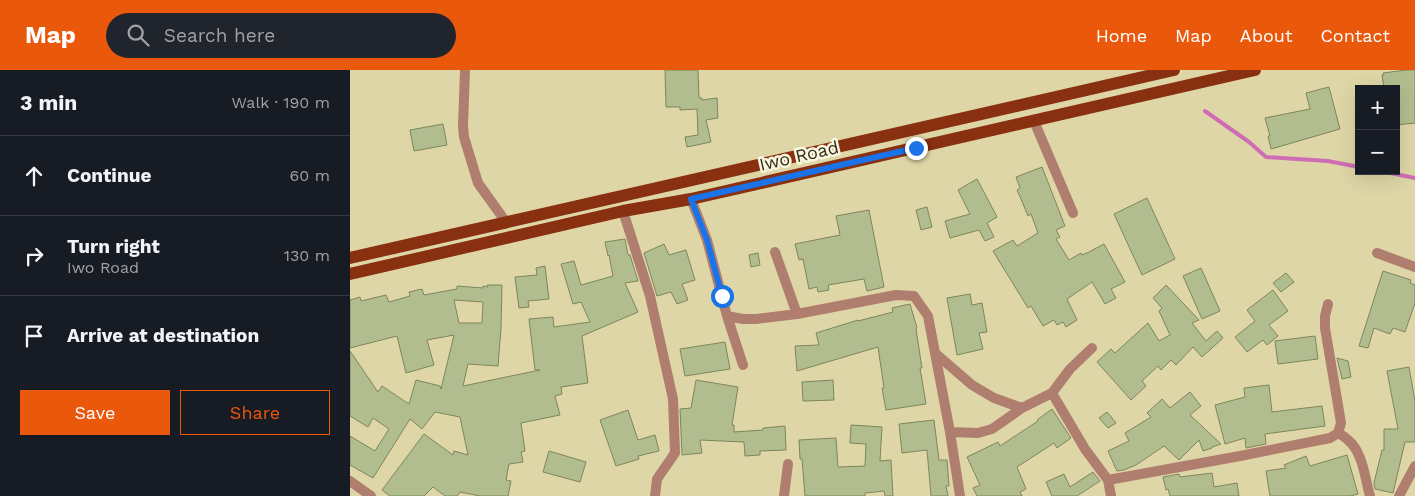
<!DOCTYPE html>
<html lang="en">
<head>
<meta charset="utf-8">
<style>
	:root { --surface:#171b24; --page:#20242c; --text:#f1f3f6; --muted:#9ea1a6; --line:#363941; --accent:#ea580c }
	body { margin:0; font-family:"Work Sans",sans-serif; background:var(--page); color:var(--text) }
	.controls { position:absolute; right:15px; top:15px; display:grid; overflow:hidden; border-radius:0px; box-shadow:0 5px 20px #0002 }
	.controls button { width:45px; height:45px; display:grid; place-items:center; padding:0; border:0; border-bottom:1px solid var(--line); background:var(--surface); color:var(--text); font:25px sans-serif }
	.stop { position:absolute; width:15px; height:15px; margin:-11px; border:4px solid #1a73e8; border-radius:50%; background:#fff }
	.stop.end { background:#1a73e8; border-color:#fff; box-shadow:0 1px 5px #0008 }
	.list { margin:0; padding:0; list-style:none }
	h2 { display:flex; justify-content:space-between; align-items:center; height:65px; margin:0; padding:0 20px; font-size:21px }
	h2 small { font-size:16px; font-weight:400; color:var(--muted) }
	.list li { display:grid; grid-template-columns:32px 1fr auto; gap:15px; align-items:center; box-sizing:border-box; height:80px; padding:0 20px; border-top:1px solid var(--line) }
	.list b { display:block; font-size:19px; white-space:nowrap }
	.list p { margin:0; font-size:16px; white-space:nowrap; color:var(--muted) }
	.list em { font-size:16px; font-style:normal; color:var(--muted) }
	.actions { display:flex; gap:10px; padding:15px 20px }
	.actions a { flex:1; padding:11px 0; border:1px solid var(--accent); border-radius:0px; text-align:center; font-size:18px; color:var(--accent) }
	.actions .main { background:var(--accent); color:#fff }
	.icon { flex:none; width:28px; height:28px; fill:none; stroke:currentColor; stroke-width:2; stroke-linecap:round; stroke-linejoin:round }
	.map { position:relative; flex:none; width:1065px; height:426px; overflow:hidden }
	header { display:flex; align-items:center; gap:30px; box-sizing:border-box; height:70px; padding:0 25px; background:var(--accent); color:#fff }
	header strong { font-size:24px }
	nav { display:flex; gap:28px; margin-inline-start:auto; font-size:18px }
	.search { width:350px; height:45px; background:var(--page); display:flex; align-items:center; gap:12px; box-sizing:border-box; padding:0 18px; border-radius:28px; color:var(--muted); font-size:19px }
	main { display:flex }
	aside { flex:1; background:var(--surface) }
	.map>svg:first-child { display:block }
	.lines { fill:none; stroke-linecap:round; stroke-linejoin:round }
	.stream { stroke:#ce6db3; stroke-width:4 }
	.building { fill:#b2bd8f; stroke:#7d865b; fill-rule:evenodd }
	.street { stroke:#b07e6e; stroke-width:10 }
	.primary { stroke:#883010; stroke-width:12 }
	.route { stroke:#1a73e8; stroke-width:6 }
	.labels { text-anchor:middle; stroke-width:5; stroke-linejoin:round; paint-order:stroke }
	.street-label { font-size:18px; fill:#302c19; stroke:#fbf7df }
</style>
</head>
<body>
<header>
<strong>Map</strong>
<div class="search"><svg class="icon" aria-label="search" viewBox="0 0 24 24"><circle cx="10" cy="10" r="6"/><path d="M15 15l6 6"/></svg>Search here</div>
<nav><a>Home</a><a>Map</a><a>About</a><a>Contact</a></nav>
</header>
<main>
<aside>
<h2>3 min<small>Walk · 190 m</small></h2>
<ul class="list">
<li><svg class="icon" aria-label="ahead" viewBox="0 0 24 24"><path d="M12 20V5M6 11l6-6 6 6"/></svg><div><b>Continue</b></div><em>60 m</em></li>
<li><svg class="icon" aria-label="right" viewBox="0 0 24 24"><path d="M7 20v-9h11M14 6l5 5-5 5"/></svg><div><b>Turn right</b><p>Iwo Road</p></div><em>130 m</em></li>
<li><svg class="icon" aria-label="arrive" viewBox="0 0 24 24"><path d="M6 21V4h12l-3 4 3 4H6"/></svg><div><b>Arrive at destination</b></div></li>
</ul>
<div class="actions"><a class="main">Save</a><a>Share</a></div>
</aside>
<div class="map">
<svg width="1065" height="426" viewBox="0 0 1065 426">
	<rect width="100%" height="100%" fill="#dfd6a7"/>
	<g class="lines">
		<!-- stream -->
		<path class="stream" d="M855,41L899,72L916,87L978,91L1009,97
			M1030,101L1065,108"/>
	</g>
	<!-- building -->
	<path class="building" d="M315,0H348L349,28H352V30L367,28L368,48L356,50L361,72L337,77L335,67L348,65L347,39L330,40V37H316Z
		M1056,0H1065V53L1046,55V19H1034L1032,5H1034L1033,3Z
		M979,17L990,59L921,79L918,66H920L915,48L960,39L956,23Z
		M93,54L97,75L64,81L60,60Z
		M692,97L715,156L706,160L710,167L706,169L719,190L731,183L732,185L739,182L754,174L775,212L761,219L766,228L755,234L742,212L717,229L727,250L716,257L713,252L707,255L704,250L693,256L681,236L678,238L643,181L663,170L667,176L688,163L681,144L678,146L671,129L667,120L670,118L666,107Z
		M627,109L647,147L637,153L644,167L635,171L629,160L600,168L595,151L620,144L608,120Z
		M797,128L825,189L792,205L764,144Z
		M577,137L582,157L571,160L566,140Z
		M519,140L534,217L517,221L514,209L478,215L479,220L468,222L467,217L459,219L453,189L449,190L445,174L490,165L486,146Z
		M275,169L278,185H280L288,211L275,213L288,242L232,266L238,313L211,317L212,324L205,326L210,345L171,353L175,381L171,382L173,392L159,394L156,410L161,411L158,426H130L110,422L107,426H95L83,417L74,426H40L32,420L74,364L103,385L104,381L118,385L110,347L85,342L72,359L60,349L23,408L0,395V366L25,381L39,359L23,348L18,357L0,346V281L28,322L32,316L59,334L66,310L90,316L91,319L104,265L77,270L84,295L56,303L47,266L0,278V230L10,227L11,231L36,225L39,232L60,226L59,222L72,219L74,225L107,219V216L133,218V216L138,217L137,215H152L151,258L148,296L118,294L113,316L190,300H185L179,249L203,247L204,257L240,252L231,232L223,234L211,194L224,191L231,215L263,206L259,185L258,186L255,172ZM104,230L133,232L132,253H109Z
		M314,174L319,185L336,180L345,210L332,214L338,230L327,234L321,222L307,226L294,183Z
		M408,183L410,195L401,197L399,185Z
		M195,196L199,229L178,231L179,237L169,238L165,207L187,205L186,198Z
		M851,198L870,241L852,249L833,206Z
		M1033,201L1061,210L1060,213L1065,215V233L1055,262L1043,258L1040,264L1024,258L1018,278L1009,276Z
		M936,203L944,212L931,222L923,213Z
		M816,215L849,250L842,253L856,271L867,261L873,268L852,287L843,277L826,295L821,290L811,300L808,296L792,311L796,316L781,330L747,292L761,279L765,283L798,253L809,271L820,265L809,241L812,238L803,228Z
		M923,220L938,241L919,255L928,266L917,275L913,270L897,282L885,267L905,251L897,240Z
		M620,224L622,235L632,233L637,262L629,263L633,279L607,285L597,228Z
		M560,234L567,258L566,259L572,298H570L576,334L536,340L532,318H534L528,277L447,301L445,276L469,275L466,263L508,250V251L543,242L542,238Z
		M965,266L968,289L928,294L925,271Z
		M375,272L380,299L335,306L330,279Z
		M987,288L998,291L1001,307L992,309Z
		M1059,297L1065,331V372H1055L1043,423L1025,419L1024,413L1032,380H1034V359H1048L1037,301Z
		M346,310L388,317L382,355H384V362L413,360V358L435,356L436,380L410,381V385L395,386L394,372L350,370L352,383L332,385L330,339L341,338Z
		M483,310L484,330L453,331L452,312Z
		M919,315L922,342L972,336L975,356L915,364L916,374L896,378L895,368L875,374L865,335L895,327L894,318Z
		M840,322L851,336L840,345L871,374L862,377V378L853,381L849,370L829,390L814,376L786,395L774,400L767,401L758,381L779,371L775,363L801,347L797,343L812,329L820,338Z
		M702,339L721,368L707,378L704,373L667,397L676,419L670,422L672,426H627L623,418L630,415L617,387L648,372L650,376L688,351L687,350Z
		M278,340L288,370L305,365L309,381L288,386L289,389L266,396L250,350Z
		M757,342L766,353L758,358L749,348Z
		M584,350L589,390H597L599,416H596L598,426H581L577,380L552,383L549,354Z
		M501,355L532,357L530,391L541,390L543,426H535L534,421L515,423V426H455L452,389H450L449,370L486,368L488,397L515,396L516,374L500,373Z
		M199,381L236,392L230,412L193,402Z
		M997,385L1008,424L1000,426H920L916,401L936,398L934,395L956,386L960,396Z
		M743,402L750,411L727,426H702L696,412L714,404L720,417Z
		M862,403L864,417L887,413L889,426H820L818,419L816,420L813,407L829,404L830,407Z"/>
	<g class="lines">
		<!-- street -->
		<path class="street" d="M115,0L113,56L114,67L128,113L156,152
			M684,51L723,143
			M341,129L357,170L377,246L393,295
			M273,141L300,226L323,329L325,383L307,409L305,426
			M425,182L447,244
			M1027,183L1065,197
			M377,246L393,249H406L447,244L546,225L564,226L578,246L600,362L610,426
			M585,283L622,315L644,328L672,338
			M702,323L735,379L758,410L761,426
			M600,362L628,363L642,359L672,338L702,323L720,299L742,278
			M988,363C992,365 995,367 998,370C1013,382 1015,409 1020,426
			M758,410L890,386L980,368L988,363L991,353L975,258V246L978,234
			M0,411L21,426
			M434,426L438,394
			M1049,426L1065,396"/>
		<!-- primary -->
		<path class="primary" d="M0,188L824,0
			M0,204L273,141L341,129L905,0"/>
	</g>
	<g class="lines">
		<!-- route -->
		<path class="route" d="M372,226L357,170L341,129L566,78"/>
	</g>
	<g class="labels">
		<!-- street labels -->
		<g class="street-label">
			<text transform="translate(449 86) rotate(-13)" y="6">Iwo Road</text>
		</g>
	</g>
</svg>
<div class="controls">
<button>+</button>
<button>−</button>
</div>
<div class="stop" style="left:372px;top:226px"></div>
<div class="stop end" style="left:566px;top:78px"></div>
</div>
</main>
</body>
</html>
